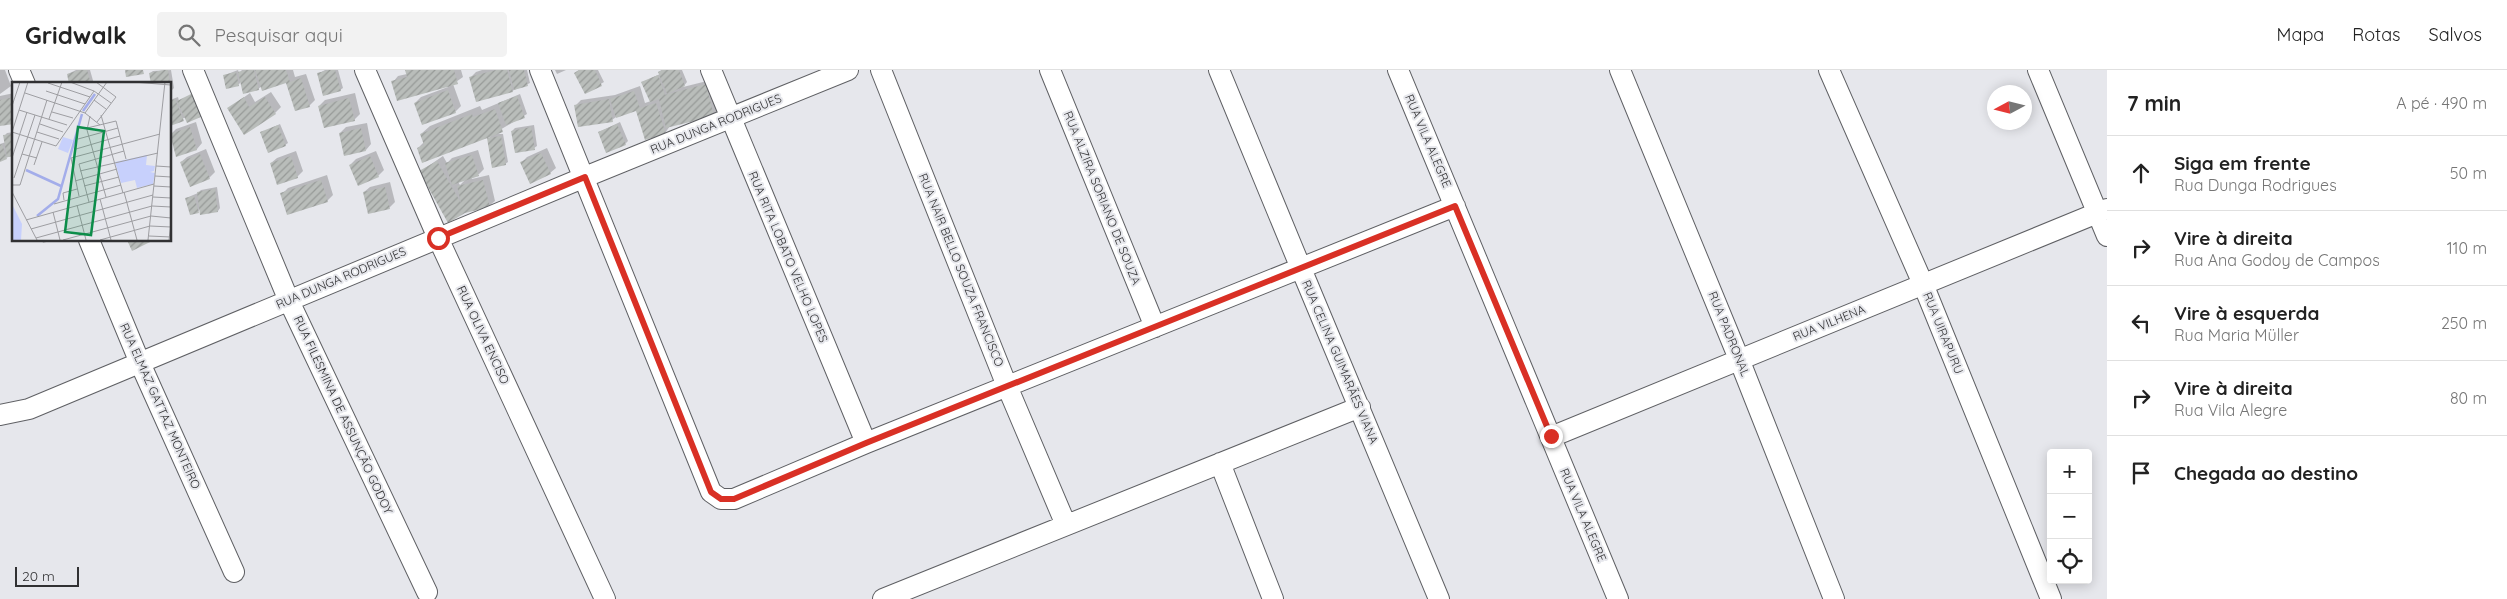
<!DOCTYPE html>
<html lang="pt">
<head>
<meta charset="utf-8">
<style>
	:root { --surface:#fff; --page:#f2f2f2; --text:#222; --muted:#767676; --line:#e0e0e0 }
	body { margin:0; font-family:Quicksand,sans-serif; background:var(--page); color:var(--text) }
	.controls { position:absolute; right:15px; bottom:15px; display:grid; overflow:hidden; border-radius:5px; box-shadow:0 2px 12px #0003 }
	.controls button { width:45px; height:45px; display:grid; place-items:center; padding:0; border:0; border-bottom:1px solid var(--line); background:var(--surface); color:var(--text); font:25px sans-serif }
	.compass { position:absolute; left:1987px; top:15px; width:45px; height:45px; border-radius:50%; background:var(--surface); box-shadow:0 2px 12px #0003; rotate:263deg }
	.scale { position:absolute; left:15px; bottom:12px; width:64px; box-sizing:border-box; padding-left:5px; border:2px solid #313133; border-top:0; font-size:14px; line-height:18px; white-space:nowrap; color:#313133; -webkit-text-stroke:4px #e6e7ec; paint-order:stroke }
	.stop { position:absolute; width:15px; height:15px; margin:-11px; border:4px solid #d93025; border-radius:50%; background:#fff }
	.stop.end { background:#d93025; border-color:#fff; box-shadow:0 1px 5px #0008 }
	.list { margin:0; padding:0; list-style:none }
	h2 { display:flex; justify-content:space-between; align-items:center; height:65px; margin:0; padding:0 20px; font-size:21px }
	h2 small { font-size:16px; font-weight:400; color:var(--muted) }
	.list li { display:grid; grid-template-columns:32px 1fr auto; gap:15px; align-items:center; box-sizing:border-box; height:75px; padding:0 20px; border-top:1px solid var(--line) }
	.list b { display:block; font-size:19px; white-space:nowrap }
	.list p { margin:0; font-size:16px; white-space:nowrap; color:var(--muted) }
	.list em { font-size:16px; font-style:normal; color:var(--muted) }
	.icon { flex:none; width:28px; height:28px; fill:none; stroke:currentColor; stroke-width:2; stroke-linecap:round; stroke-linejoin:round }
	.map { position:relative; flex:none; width:2107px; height:529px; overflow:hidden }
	header { display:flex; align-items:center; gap:30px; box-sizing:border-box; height:70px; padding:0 25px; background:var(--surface); border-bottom:1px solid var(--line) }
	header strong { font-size:24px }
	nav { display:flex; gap:28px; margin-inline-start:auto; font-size:18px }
	.search { width:350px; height:45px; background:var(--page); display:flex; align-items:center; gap:12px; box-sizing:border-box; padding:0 18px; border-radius:5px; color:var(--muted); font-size:19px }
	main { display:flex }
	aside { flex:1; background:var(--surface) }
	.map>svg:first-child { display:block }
	.shadow { fill:#0003; fill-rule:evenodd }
	.building { fill:url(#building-hatch) }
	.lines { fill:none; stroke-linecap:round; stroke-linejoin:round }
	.street-casing { stroke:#5f6064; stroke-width:22 }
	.street { stroke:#fff; stroke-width:20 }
	.route { stroke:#d93025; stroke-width:6 }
	.labels { text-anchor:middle; stroke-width:4; stroke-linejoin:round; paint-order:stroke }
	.street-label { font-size:12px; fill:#313133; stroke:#e6e7ec }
	.inset-river { fill:none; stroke:#a3adea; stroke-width:2.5 }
	.inset-road { fill:none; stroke:#9e9ea2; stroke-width:1 }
	.view { fill:#0d8d4a; fill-opacity:0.15; stroke:#0d8d4a; stroke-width:2.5 }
	.inset-edge { fill:none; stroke:#313133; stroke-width:2.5 }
</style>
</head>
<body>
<header>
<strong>Gridwalk</strong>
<div class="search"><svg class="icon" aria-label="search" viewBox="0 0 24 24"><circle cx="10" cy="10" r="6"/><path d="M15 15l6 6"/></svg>Pesquisar aqui</div>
<nav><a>Mapa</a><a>Rotas</a><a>Salvos</a></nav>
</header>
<main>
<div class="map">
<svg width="2107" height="529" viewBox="0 0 2107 529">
	<defs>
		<pattern id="building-hatch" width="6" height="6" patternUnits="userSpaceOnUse" patternTransform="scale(1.25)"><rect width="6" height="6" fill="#b9bdba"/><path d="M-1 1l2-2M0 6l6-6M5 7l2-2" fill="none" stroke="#979a98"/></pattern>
	</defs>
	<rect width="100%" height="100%" fill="#e6e7ec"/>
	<!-- shadow -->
	<path class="shadow" d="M0,0H5L11,16L0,24Z
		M76,0H90L94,14H71L68,4Z
		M171,0L174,18L171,21L170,14H152L150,3L153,1Z
		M238,0L239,3L242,0H293L295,7L306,4L315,30L309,36L287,12L262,16L258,19L241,12L238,15L225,5Z
		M325,0H338L343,18L340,20L318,4Z
		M406,0H461L463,7L453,14L461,36L455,42L415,33L421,27L448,17V16L393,12L398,6L407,4Z
		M482,0H527L530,13L512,21L471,7L476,2Z
		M555,0H566L557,4Z
		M579,0H598L604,12L585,23L576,3Z
		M661,0H682L687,12L683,17L711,10L719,39L713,45L670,56L665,63L637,40L616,47L612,50L576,35L581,30L615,25L640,16L645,33L651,31L643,12L660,4Z
		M196,22L186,47L170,55V30L178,27L179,31Z
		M271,22L281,37L275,43L229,38L250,23L255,32Z
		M14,23V52L0,55V26Z
		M355,23L360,44L354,50L319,36L325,30Z
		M520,24L527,44L493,64H503L508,92L505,94L489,68L493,64L418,78L424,72L421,64L430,56L480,36L482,40Z
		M196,52L202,73L197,79L177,85L170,65L176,59Z
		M620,52L628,71L625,74L599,62Z
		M367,53L371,74L366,80L345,84L340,63L346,57Z
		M280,54L288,73L285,75L261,63Z
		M534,55L537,76L534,78L512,61L515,58Z
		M14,62V85L0,90V74L6,72L4,66L7,63Z
		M547,78L556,98L550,103L521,93L527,87Z
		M206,79L215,102L209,108L181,92L187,87Z
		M478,80L484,99L479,104L471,107L472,109L489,105L495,131L489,136L465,142L421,101L443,86L447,93L452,88ZM466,109L460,115L458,112Z
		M296,81L303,101L297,107L271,93L277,88Z
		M376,81L384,100L378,106L350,95L356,89Z
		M327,105L333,125L327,131L282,124L288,118Z
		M390,112L395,132L389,138L364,122L370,117Z
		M217,117L220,138L218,141L201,144L200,139L198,142L186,128L198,123L201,120Z
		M42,170H53L43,173Z"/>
	<!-- building -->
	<path class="building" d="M80,0H87L91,14H69L67,4Z
		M125,0H143L144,4L126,7Z
		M164,0H168L170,14H151L149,3Z
		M246,0H254L259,20L243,24L238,2Z
		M255,0H286L290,12L301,8L310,37L295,41L286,13L262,21Z
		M329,0H335L341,21L323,26L317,3Z
		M405,0H454L458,14L397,31L391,11L407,7Z
		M496,0H507L513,22L476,32L469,7Z
		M509,0H524L528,16L514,20Z
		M579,0H595L602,16L585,24L574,3Z
		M662,0H679L685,16L667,24L658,2Z
		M236,2L239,16L226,19L223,5Z
		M658,5L665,24L664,25L706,14L714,46L666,58L659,29L650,32L641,12Z
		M448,20L456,43L422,55L414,33Z
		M634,21L640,38L656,33L666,64L645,70L636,41L616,48L610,29Z
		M193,23L203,46L187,53L177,31Z
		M517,26L525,48L506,55L498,33Z
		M14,27V54L0,56V30Z
		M244,27L249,37L265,27L276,44L244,65L227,38Z
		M349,28L355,51L324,58L318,36Z
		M175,29L184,51L170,56V31Z
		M609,29L613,52L578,57L574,35Z
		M495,39L503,62L422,93L417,78L424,75L420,64L472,44L473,47Z
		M617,54L626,75L606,83L598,62Z
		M278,55L286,76L268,83L260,62Z
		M190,57L197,80L176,87L170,64Z
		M531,57L535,80L515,83L511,61Z
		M361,58L366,81L344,86L339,63Z
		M14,64V86L7,87L3,65Z
		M501,66L506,95L492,98L487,68Z
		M2,74L7,89L0,92V75Z
		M541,83L551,104L530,114L520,92Z
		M200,84L210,109L190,117L180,92Z
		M472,85L479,106L452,115L445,93Z
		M291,86L298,108L277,115L270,93Z
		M370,86L379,107L358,116L349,95Z
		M437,91L461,133L457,116L483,110L490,137L465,143L448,153L419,101Z
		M321,110L328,132L287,145L280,123Z
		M385,117L390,139L368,144L363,122Z
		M215,119L218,142L200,145L197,122Z
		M194,126L199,143L190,145L185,128Z
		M127,170H151L152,171L132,181Z"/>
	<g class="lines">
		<defs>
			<path id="street" d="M19,0L25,14
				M193,0L289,231L427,522
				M365,0L438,168L605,529
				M540,0L711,422L721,429H734L866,373L1455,136
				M711,0L866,373
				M881,0L1007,316L1066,455
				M1050,0L1155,257
				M1219,0C1291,177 1366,352 1439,529
				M1398,0L1618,529
				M1620,0L1739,289L1834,529
				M1829,0L1923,214L2051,529
				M2038,0L2107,166
				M89,170L140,293L234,502
				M0,345L29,339L585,107L848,0
				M1551,367L2107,139
				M1220,393L1273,529
				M883,529L1360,337"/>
		</defs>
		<!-- street casing -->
		<use href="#street" class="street-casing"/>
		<!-- street -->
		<use href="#street" class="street"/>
	</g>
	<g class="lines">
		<!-- route -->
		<path class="route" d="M438,168L585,107L711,422L721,429H734L866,373L1455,136L1551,366"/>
	</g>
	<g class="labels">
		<!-- street labels -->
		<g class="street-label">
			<text transform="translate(716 54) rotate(-22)" y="4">RUA DUNGA RODRIGUES</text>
			<text transform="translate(1428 71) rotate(67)" y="4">RUA VILA ALEGRE</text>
			<text transform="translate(1102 128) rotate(68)" y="4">RUA ALZIRA SORIANO DE SOUZA</text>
			<text transform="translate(788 187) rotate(67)" y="4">RUA RITA LOBATO VELHO LOPES</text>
			<text transform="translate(961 200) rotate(68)" y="4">RUA NAIR BELLO SOUZA FRANCISCO</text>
			<text transform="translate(341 208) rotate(-23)" y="4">RUA DUNGA RODRIGUES</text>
			<text transform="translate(1829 253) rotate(-22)" y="4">RUA VILHENA</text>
			<text transform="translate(1943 263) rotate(68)" y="4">RUA UIRAPURU</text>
			<text transform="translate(1729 264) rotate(68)" y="4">RUA PADRONAL</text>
			<text transform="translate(483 265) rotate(65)" y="4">RUA OLIVA ENCISO</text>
			<text transform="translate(1340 292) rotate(67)" y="4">RUA CELINA GUIMARÃES VIANA</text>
			<text transform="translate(160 336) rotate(66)" y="4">RUA ELMAZ GATTAZ MONTEIRO</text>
			<text transform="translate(343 345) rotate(65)" y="4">RUA FILESMINA DE ASSUNÇÃO GODOY</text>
			<text transform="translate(1583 445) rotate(67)" y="4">RUA VILA ALEGRE</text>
		</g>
	</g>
	<!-- overview -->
	<g transform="translate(12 12)">
		<rect width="159" height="159" fill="#e6e7ec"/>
		<path d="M0,122L10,142L9,158H0Z" fill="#c7d0fc"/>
		<path d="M51,55L61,58L56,71L46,67ZM135,73L134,83L143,84L142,89L138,90L143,91L141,102L125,106L123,98L109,101L103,80Z" fill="#c7d0fc"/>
		<path class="inset-river" d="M71,29L83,12M14,88L49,104M25,134L46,117L70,32"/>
		<path class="inset-road" d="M58,0L82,9L99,21M84,0L104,15L85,40M121,0L159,3M36,1L78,15M34,9L73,22M13,11L73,31L88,43M82,18L94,27M0,24L8,0M7,28L55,43M40,30L61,36M73,31L95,0M89,33L111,111M78,34L75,48L94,115M37,37L50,0M28,42L51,50M75,46L104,39L114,77M0,50L44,64L82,9M0,50L16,0M25,50L47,57M66,57L106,46M64,67L108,54M10,72L25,76M0,76L15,30M22,83L30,60M144,84L159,85M68,89L146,71M143,94L159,95M2,96L23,33M63,99L105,87M0,103H8L35,18M72,104L107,95M142,104L159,105M0,110L25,158M112,110L125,158M67,114L59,76L148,52M141,115L159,116M88,117L99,158M52,118L51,111L65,107M77,120L67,82L112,69M42,122L109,103M65,123L74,158M41,130L48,158M14,138L142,102M19,147L141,113M137,154L159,155M24,156L140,124L159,125M51,158L139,134L159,136M88,158L138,144L159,145M136,158L153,0M157,158L159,141"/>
		<path class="view" d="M66,45L92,49L79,153L53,150Z"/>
		<rect width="159" height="159" class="inset-edge"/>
	</g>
</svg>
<div class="controls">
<button>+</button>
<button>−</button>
<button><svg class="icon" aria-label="locate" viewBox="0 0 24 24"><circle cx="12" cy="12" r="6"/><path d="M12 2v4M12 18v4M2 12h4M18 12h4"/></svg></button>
</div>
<svg class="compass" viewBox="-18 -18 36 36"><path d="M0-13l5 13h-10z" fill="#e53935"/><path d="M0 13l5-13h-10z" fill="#767676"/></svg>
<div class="scale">20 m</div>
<div class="stop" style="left:438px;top:168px"></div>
<div class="stop end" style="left:1551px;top:366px"></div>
</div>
<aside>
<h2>7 min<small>A pé · 490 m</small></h2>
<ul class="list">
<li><svg class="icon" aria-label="ahead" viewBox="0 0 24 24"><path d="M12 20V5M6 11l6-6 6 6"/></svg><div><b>Siga em frente</b><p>Rua Dunga Rodrigues</p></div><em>50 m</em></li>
<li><svg class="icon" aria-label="right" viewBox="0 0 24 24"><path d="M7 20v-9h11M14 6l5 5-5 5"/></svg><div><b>Vire à direita</b><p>Rua Ana Godoy de Campos</p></div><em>110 m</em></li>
<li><svg class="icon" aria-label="left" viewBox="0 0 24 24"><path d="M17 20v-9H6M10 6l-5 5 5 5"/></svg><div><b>Vire à esquerda</b><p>Rua Maria Müller</p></div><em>250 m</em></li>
<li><svg class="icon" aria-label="right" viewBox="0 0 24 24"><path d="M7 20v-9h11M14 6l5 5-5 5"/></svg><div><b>Vire à direita</b><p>Rua Vila Alegre</p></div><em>80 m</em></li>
<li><svg class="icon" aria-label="arrive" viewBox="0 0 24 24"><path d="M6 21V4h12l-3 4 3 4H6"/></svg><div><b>Chegada ao destino</b></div></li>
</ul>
</aside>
</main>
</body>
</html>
